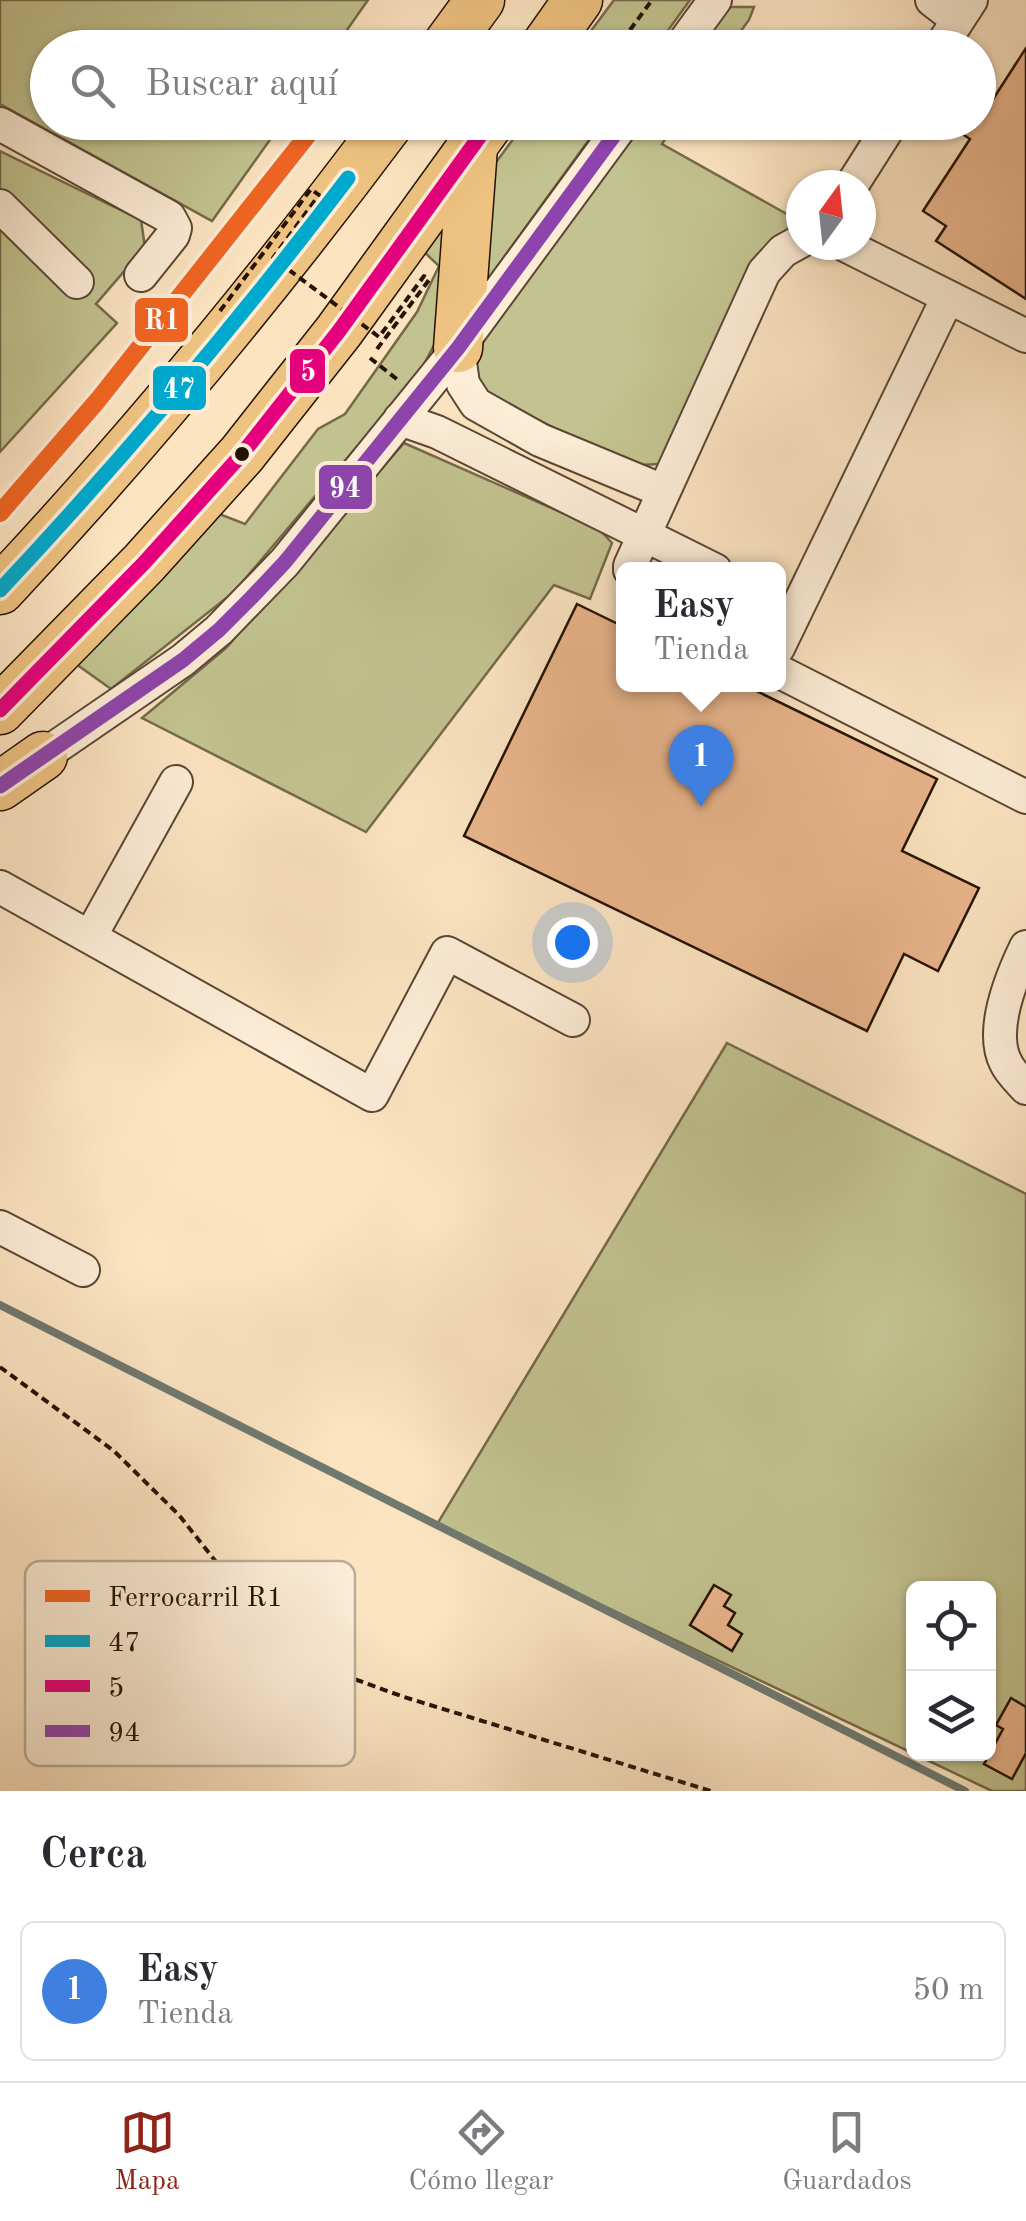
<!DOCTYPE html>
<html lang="es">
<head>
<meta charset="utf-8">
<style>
	:root { --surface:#fff; --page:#f2f2f3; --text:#2b2b33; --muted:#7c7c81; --line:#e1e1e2; --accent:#8f2418 }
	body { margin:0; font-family:"Old Standard TT",serif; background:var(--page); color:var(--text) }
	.controls { position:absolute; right:30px; bottom:30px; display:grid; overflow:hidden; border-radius:15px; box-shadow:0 2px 8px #0004 }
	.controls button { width:90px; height:90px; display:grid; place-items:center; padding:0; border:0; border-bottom:2px solid var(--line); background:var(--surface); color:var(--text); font:50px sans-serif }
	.compass { position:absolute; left:786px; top:170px; width:90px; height:90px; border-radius:50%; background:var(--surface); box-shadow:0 2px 8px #0004; rotate:15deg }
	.you { position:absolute; left:572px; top:942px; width:35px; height:35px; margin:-25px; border:8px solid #fff; border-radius:50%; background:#1a73e8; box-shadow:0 0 0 15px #1a73e833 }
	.badge { display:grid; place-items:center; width:65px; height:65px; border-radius:50%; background:var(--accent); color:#fff; font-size:32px; font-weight:700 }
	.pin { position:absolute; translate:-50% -82px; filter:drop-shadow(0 2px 5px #0008) }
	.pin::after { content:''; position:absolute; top:52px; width:35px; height:30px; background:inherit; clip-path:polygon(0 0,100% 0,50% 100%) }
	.popup { position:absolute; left:616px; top:562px; width:170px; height:130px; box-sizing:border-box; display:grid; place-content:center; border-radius:15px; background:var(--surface); filter:drop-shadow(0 2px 8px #0005); font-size:32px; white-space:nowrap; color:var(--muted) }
	.popup b { font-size:38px; color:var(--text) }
	.popup::after { content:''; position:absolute; left:50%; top:100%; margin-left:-20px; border:20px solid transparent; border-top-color:var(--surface) }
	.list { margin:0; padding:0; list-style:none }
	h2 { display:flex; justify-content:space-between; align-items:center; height:130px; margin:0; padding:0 40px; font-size:42px }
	h2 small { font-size:32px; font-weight:400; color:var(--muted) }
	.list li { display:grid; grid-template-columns:65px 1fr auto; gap:30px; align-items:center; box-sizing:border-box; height:140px; margin:0 20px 20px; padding:0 20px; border:2px solid var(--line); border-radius:15px }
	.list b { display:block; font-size:38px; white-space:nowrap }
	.list p { margin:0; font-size:32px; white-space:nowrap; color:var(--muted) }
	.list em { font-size:32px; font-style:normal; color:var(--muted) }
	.icon { flex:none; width:55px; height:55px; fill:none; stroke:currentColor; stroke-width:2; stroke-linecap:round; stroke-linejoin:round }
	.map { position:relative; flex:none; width:1026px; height:1791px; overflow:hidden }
	.search { position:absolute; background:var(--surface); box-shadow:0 2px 8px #0004; left:30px; right:30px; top:30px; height:110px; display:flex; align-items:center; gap:25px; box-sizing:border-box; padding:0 35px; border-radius:55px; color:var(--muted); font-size:38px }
	.sheet { height:290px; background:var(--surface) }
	nav { display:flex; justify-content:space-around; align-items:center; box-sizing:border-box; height:140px; border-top:2px solid var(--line); background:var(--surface); font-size:28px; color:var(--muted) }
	nav a { display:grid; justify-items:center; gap:5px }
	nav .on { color:var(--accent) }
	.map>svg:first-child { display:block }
	.green { fill:#c2c390; stroke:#746a4a; stroke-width:2.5; fill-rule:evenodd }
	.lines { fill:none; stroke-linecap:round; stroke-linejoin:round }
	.stream { stroke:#6f7970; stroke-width:8 }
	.building { fill:#eab58c; stroke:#251205; stroke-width:2.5 }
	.minor-casing { stroke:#5b4634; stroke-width:36 }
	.highway-casing { stroke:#251205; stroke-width:51 }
	.path { stroke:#251205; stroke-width:4; stroke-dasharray:8 5; stroke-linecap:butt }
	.minor { stroke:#fdedd7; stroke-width:32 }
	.highway { stroke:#eec280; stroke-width:48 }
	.path-bridge { stroke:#251205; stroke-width:4; stroke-dasharray:8 5; stroke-linecap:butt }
	.bus-1-casing { stroke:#fdedd7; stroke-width:22 }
	.bus-2-casing { stroke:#fdedd7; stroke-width:22 }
	.bus-3-casing { stroke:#fdedd7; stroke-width:22 }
	.bus-1 { stroke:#00a9ce; stroke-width:15 }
	.bus-2 { stroke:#e5007d; stroke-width:15 }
	.bus-3 { stroke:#8e44ad; stroke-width:15 }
	.rail-1-casing { stroke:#fdedd7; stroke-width:25 }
	.rail-1 { stroke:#f26522; stroke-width:18 }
	.bus-dot { fill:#251205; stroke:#fdedd7; stroke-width:4 }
	.key { fill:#fdedd7; stroke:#bcab98; stroke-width:2.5 }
	.key-label { font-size:28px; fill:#251205 }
	.line-badge { stroke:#fdedd7; stroke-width:4 }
	.badge-label { font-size:28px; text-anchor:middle; font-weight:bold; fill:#fff }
</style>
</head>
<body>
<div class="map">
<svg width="1026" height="1791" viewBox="0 0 1026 1791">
	<rect width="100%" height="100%" fill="#fce4c1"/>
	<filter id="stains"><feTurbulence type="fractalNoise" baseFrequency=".002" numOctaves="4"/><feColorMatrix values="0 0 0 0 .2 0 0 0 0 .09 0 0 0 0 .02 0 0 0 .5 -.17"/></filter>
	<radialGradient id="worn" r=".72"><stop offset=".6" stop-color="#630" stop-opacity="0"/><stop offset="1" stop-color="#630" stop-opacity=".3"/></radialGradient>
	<!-- green -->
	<path class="green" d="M0,0H368L335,47L48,48V122L282,123L212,221L0,104Z
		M614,0H690L656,47H579Z
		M730,7H754L749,20L729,47L696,48L718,17Z
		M525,123H601L468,307L494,165Z
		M642,123H676L662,144L801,222V229L660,464L639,465L616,459L493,397L462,371Z
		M0,151L141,220L145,247L96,304L117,323L0,452Z
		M452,202L447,320L420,372L234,592L111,689L69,659L209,510L245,524L318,429L345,414L417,312L439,266L420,248Z
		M404,443L599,529L612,543L590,599L554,585L366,832L142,718L226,648Z
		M727,1043L1026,1194V1791H992L436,1526ZM914,1588H988V1754H914Z"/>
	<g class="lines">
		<!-- stream -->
		<path class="stream" d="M0,1305L965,1791"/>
	</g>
	<!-- building -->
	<path class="building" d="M1026,48V299L936,241L946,226L923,211L970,139L944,122H978V101L988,107Z
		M577,604L624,627V684H742L937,779L902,851L979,888L938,971L904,954L867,1031L464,836Z
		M714,1585L731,1595L724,1606L735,1613L728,1625L742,1634L732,1651L690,1625Z
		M1011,1698L1026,1707V1753L1012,1779L984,1764L1003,1729L996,1725Z"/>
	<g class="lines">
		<defs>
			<path id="minor" d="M932,0L958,20
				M680,48L715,0
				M940,48L971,0
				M0,124L169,217L175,228L173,235L141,275
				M852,185L892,122
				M0,206L77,282
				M845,245L1026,336
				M458,348L463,384L476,404L540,440L663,491
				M400,419L437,432L715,570
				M630,570V566L764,272L783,251L801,241
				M778,648L948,297
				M778,671L1026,797
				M31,770L43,756L183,660L219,630L285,562L458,348L624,122
				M0,887L372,1095L447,953L573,1020
				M90,937L176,782
				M1026,947C1012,976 989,1031 1006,1063C1010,1072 1019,1080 1026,1088
				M0,1227L83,1270"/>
			<path id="highway" d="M445,48L480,0
				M544,48L578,0
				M458,348L473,147
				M0,590C139,442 268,285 390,122
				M0,710L144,563L242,454L339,331L490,122
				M0,786L43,756"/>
		</defs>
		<!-- minor casing -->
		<use href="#minor" class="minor-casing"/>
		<!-- highway casing -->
		<use href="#highway" class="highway-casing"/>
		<!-- path -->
		<path class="path" d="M630,30L652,0
			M149,302L179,336
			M370,358L398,380
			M0,1367L114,1451L179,1515L269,1629L296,1658L404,1697L711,1791"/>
		<!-- minor -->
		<use href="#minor" class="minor"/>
		<!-- highway -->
		<use href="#highway" class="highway"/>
		<!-- path-bridge -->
		<path class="path-bridge" d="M220,311L311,189L319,195L273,258L379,337L424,276L429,280L377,349"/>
		<defs>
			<path id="bus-1" d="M0,590C123,459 239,321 348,178"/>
			<path id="bus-2" d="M0,710L144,563L242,454L339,331L490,122"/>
			<path id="bus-3" d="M0,786L183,660L219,630L251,598L285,562L458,348L624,122"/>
		</defs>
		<!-- bus-1 casing -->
		<use href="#bus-1" class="bus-1-casing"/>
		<!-- bus-2 casing -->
		<use href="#bus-2" class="bus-2-casing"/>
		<!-- bus-3 casing -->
		<use href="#bus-3" class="bus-3-casing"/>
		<!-- bus-1 -->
		<use href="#bus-1" class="bus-1"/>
		<!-- bus-2 -->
		<use href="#bus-2" class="bus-2"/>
		<!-- bus-3 -->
		<use href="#bus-3" class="bus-3"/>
		<defs>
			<path id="rail-1" d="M0,513L98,400L318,122"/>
		</defs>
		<!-- rail-1 casing -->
		<use href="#rail-1" class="rail-1-casing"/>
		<!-- rail-1 -->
		<use href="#rail-1" class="rail-1"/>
	</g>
	<!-- markers -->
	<circle class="bus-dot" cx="242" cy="454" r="9"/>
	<!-- legend -->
	<rect x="25" y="1561" width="330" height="205" rx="15" class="key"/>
	<rect x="45" y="1590" width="45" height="12" fill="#f26522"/>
	<rect x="45" y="1635" width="45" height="12" fill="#00a9ce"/>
	<rect x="45" y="1680" width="45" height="12" fill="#e5007d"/>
	<rect x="45" y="1725" width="45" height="12" fill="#8e44ad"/>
	<g class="key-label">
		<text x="108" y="1606">Ferrocarril R1</text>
		<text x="108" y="1651">47</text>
		<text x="108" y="1696">5</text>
		<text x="108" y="1741">94</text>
	</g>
	<g class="line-badge">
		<rect x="133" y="296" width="57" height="48" rx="10" fill="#f26522"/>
		<rect x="288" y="347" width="39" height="48" rx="10" fill="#e5007d"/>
		<rect x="151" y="364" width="57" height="48" rx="10" fill="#00a9ce"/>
		<rect x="317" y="463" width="57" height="48" rx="10" fill="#8e44ad"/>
	</g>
	<g class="badge-label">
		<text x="162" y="329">R1</text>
		<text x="308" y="380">5</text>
		<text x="179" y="398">47</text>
		<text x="345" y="497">94</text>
	</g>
	<rect width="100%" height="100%" filter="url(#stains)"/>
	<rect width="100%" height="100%" fill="url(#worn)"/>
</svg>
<div class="controls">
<button><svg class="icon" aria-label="locate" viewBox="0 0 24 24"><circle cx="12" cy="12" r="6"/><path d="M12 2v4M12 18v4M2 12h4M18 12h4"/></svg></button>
<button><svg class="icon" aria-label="layers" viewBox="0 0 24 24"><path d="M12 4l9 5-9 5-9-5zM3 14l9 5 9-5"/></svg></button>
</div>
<svg class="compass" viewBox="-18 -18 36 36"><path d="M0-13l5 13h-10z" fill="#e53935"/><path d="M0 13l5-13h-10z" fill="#7c7c81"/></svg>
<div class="you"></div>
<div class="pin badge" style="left:701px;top:807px;background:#3f7fe0">1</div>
<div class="popup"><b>Easy</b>Tienda</div>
<div class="search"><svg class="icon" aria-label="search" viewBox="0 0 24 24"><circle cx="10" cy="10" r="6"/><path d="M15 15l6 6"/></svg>Buscar aquí</div>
</div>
<section class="sheet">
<h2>Cerca<small></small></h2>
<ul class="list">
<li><span class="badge" style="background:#3f7fe0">1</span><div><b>Easy</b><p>Tienda</p></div><em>50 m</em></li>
</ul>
</section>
<nav>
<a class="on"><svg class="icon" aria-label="map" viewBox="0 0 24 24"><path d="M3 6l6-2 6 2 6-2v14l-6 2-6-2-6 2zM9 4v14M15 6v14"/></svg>Mapa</a>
<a><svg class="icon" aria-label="directions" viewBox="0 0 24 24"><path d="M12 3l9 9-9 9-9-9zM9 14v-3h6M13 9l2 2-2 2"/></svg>Cómo llegar</a>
<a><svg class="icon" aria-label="saved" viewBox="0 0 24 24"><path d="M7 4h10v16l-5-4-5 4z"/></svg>Guardados</a>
</nav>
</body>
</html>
